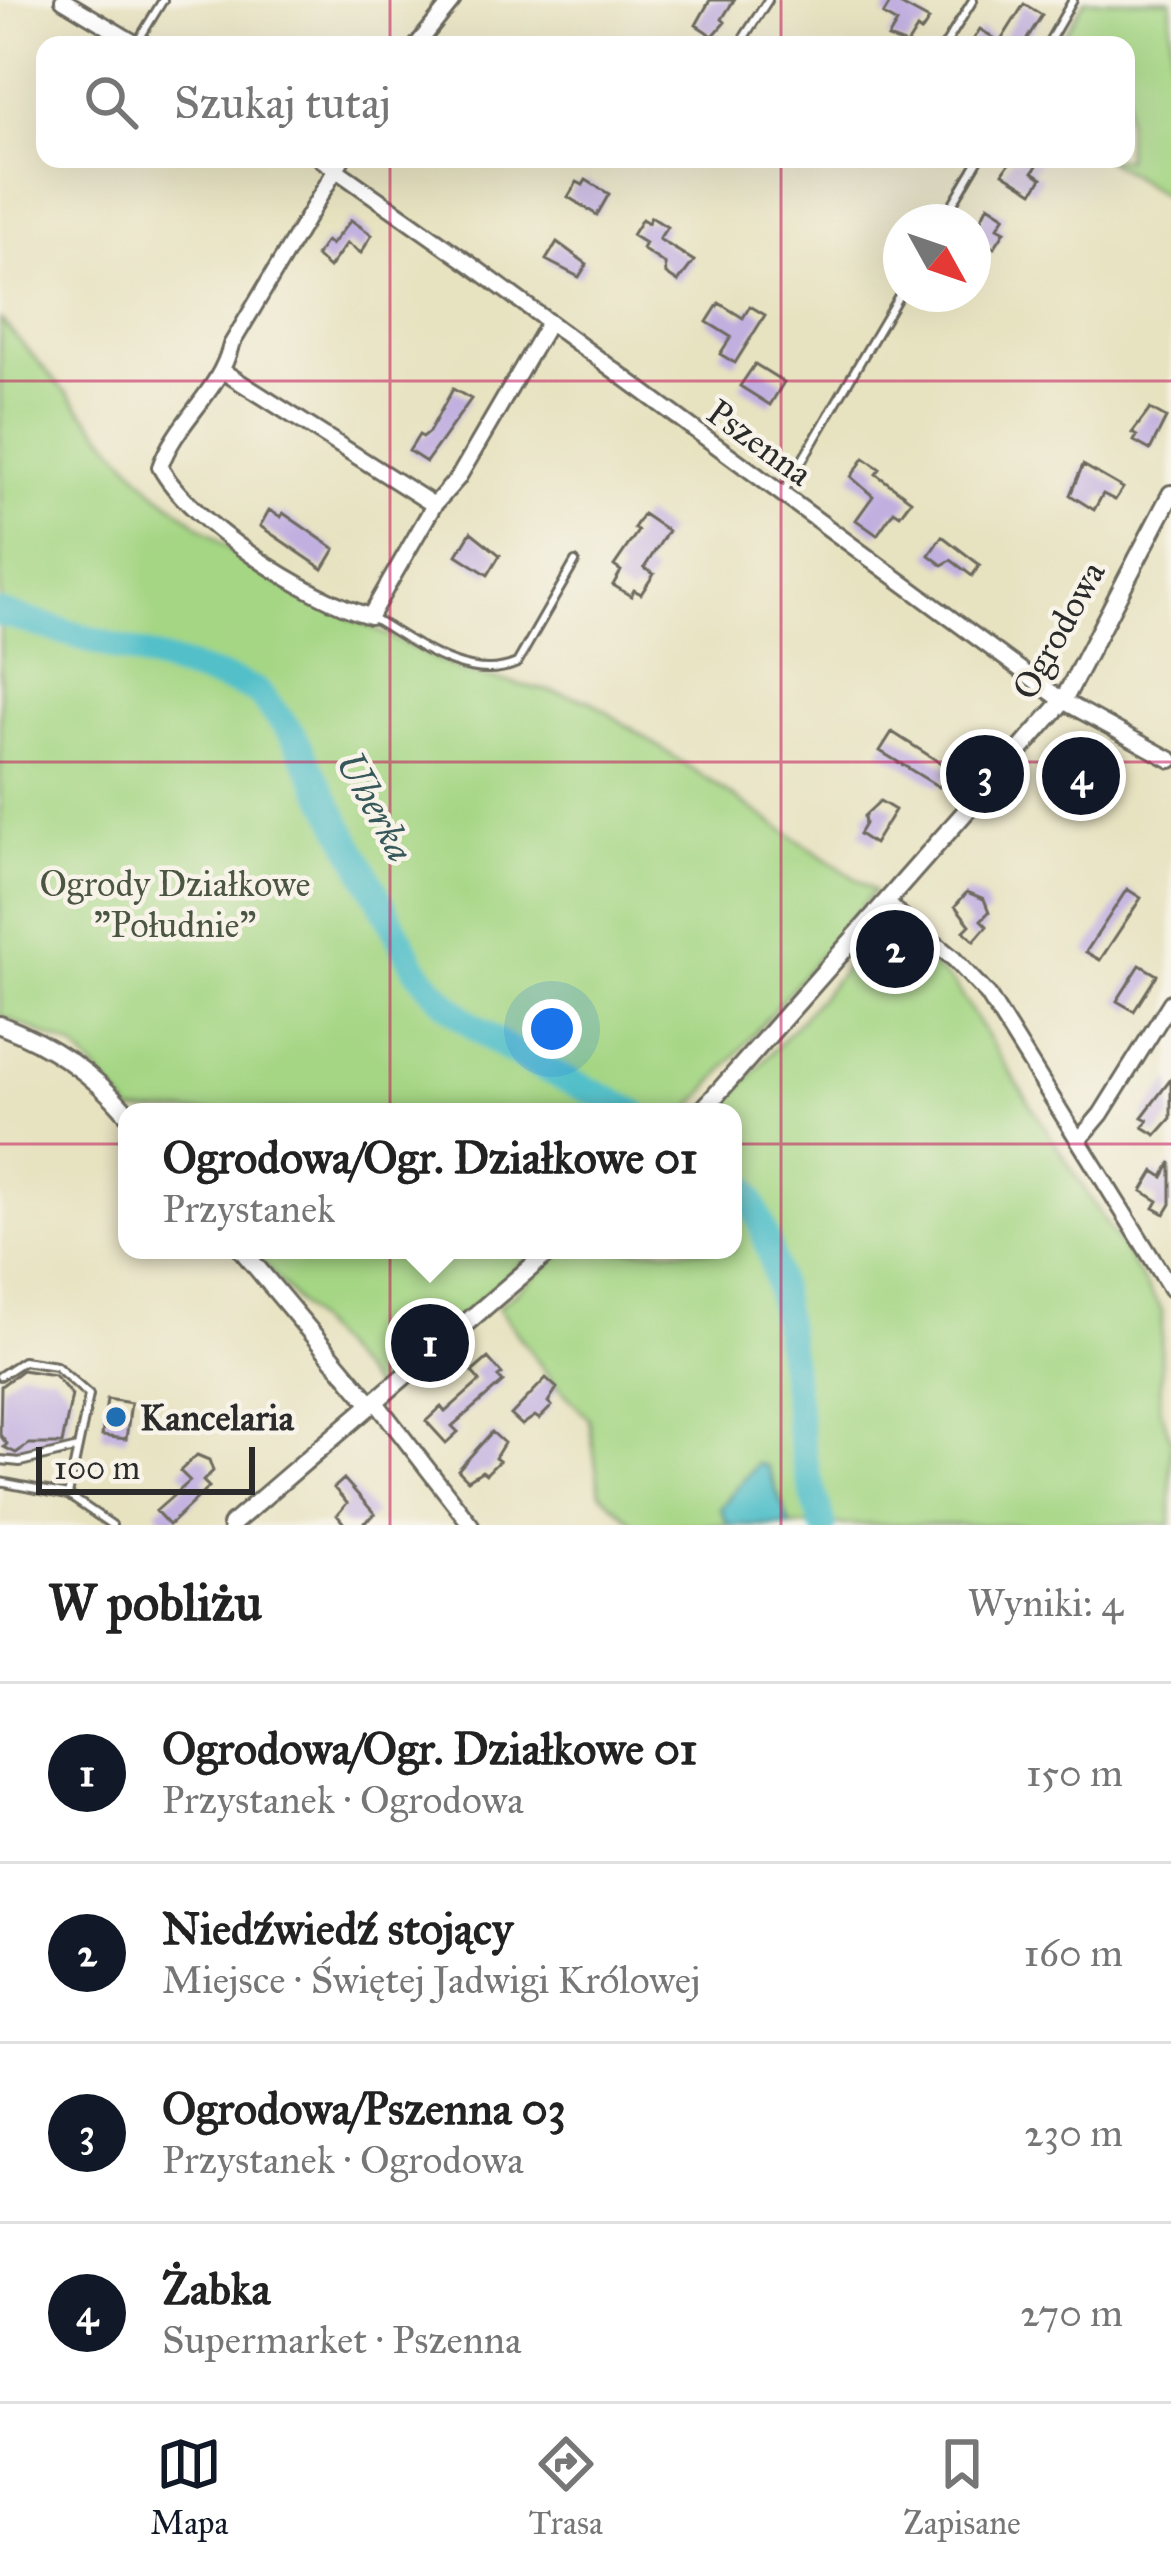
<!DOCTYPE html>
<html lang="pl">
<head>
<meta charset="utf-8">
<style>
	:root { --surface:#fff; --page:#f6f6f6; --text:#222; --muted:#767676; --line:#e0e0e0; --accent:#111827 }
	body { margin:0; font-family:"IM FELL Great Primer",serif; background:var(--page); color:var(--text) }
	.compass { position:absolute; left:883px; top:204px; width:108px; height:108px; border-radius:50%; background:var(--surface); box-shadow:0 12px 48px #0002; rotate:130deg }
	.scale { position:absolute; left:36px; bottom:30px; width:219px; box-sizing:border-box; padding-left:12px; border:6px solid #2b2b2b; border-top:0; font-size:33px; line-height:42px; white-space:nowrap; color:#2b2b2b; -webkit-text-stroke:9px #f7f3e8; paint-order:stroke }
	.you { position:absolute; left:552px; top:1029px; width:42px; height:42px; margin:-30px; border:9px solid #fff; border-radius:50%; background:#1a73e8; box-shadow:0 0 0 18px #1a73e833 }
	.badge { display:grid; place-items:center; width:78px; height:78px; border-radius:50%; background:var(--accent); color:#fff; font-size:39px; font-weight:700 }
	.pin { position:absolute; translate:-50% -50%; border:6px solid #fff; box-shadow:0 3px 12px #0006 }
	.popup { position:absolute; left:118px; top:1103px; width:624px; height:156px; box-sizing:border-box; display:grid; place-content:center; border-radius:24px; background:var(--surface); filter:drop-shadow(0 3px 9px #0005); font-size:39px; white-space:nowrap; color:var(--muted) }
	.popup b { font-size:45px; color:var(--text) }
	.popup::after { content:''; position:absolute; left:50%; top:100%; margin-left:-24px; border:24px solid transparent; border-top-color:var(--surface) }
	.list { margin:0; padding:0; list-style:none }
	h2 { display:flex; justify-content:space-between; align-items:center; height:156px; margin:0; padding:0 48px; font-size:51px }
	h2 small { font-size:39px; font-weight:400; color:var(--muted) }
	.list li { display:grid; grid-template-columns:78px 1fr auto; gap:36px; align-items:center; box-sizing:border-box; height:180px; padding:0 48px; border-top:3px solid var(--line) }
	.list b { display:block; font-size:45px; white-space:nowrap }
	.list p { margin:0; font-size:39px; white-space:nowrap; color:var(--muted) }
	.list em { font-size:39px; font-style:normal; color:var(--muted) }
	.icon { flex:none; width:66px; height:66px; fill:none; stroke:currentColor; stroke-width:2; stroke-linecap:round; stroke-linejoin:round }
	.map { position:relative; flex:none; width:1171px; height:1525px; overflow:hidden }
	.search { position:absolute; background:var(--surface); box-shadow:0 12px 48px #0002; left:36px; right:36px; top:36px; height:132px; display:flex; align-items:center; gap:30px; box-sizing:border-box; padding:0 42px; border-radius:24px; color:var(--muted); font-size:45px }
	.sheet { height:876px; background:var(--surface) }
	nav { display:flex; justify-content:space-around; align-items:center; box-sizing:border-box; height:168px; border-top:3px solid var(--line); background:var(--surface); font-size:33px; color:var(--muted) }
	nav a { display:grid; justify-items:center; gap:6px }
	nav .on { color:var(--accent) }
	.map>svg:first-child { display:block }
	.green { fill:#a5d684; stroke:#688058; stroke-width:3 }
	.water { fill:#53c0c9; stroke:#3f767a; stroke-width:3 }
	.lines { fill:none; stroke-linecap:round; stroke-linejoin:round }
	.river { stroke:#53c0c9; stroke-width:27 }
	.building { fill:#c1afe0 }
	.service-casing { stroke:#6d6b5f; stroke-width:12 }
	.minor-casing { stroke:#6d6b5f; stroke-width:20 }
	.tertiary-casing { stroke:#6d6b5f; stroke-width:22 }
	.service { stroke:#fff; stroke-width:6 }
	.minor { stroke:#fff; stroke-width:14 }
	.tertiary { stroke:#fff; stroke-width:16 }
	.grid { fill:none; stroke:#c2185b; stroke-width:3; stroke-opacity:0.55 }
	.poi-dot { fill:#1f6fb2; stroke:#f7f3e8; stroke-width:4.5 }
	.labels { text-anchor:middle; stroke-width:9; stroke-linejoin:round; paint-order:stroke }
	.street-label { font-size:36px; fill:#2b2b2b; stroke:#f7f3e8 }
	.park-label { font-size:36px; fill:#4a5641; stroke:#f7f3e8 }
	.poi-label { font-size:36px; font-weight:bold; fill:#2b2b2b; stroke:#f7f3e8; text-anchor:start }
	.water-label { font-size:39px; font-style:italic; fill:#37585a; stroke:#f7f3e8 }
</style>
</head>
<body>
<div class="map">
<svg width="1171" height="1525" viewBox="0 0 1171 1525">
	<rect width="100%" height="100%" fill="#f7f3e8"/>
	<filter id="ink" filterUnits="userSpaceOnUse"><feTurbulence type="fractalNoise" baseFrequency=".00833" numOctaves="2"/><feDisplacementMap in="SourceGraphic" scale="24" xChannelSelector="R" yChannelSelector="G"/><feConvolveMatrix kernelMatrix="1 2 1 2 8 2 1 2 1" color-interpolation-filters="sRGB"/></filter>
	<filter id="wash" filterUnits="userSpaceOnUse"><feTurbulence type="fractalNoise" baseFrequency=".004" numOctaves="4" result="noise"/><feDisplacementMap in="SourceGraphic" scale="48" xChannelSelector="R" yChannelSelector="G"/><feGaussianBlur stdDeviation="2.7" result="paint"/><feColorMatrix in="noise" values="0 0 0 0 0 0 0 0 0 0 0 0 0 0 0 0 0 1.4 0 .05"/><feComposite in="paint" operator="in"/></filter>
	<g filter="url(#wash)">
		<rect width="100%" height="100%" fill="#e7e2c0"/>
		<!-- green -->
		<path class="green" d="M1085,0H1171V200L1105,159H1126V45H1058Z
			M0,319L152,489L261,574L462,672L589,700L874,891L688,1112H132L75,1048L0,1015Z
			M883,926L954,984L1162,1311L1160,1408L1171,1440V1525H636L600,1493L589,1419L550,1378L498,1307L567,1250H733V1112H719Z
			M252,1250H537L375,1390Z"/>
		<!-- water -->
		<path class="water" d="M757,1464L767,1466L790,1525H728L720,1508Z"/>
		<g class="lines">
			<!-- river -->
			<path class="river" d="M0,613L235,682L258,692L293,735L415,967C469,1043 553,1071 634,1112
				M733,1174C781,1222 791,1383 803,1453C807,1477 816,1501 823,1525"/>
		</g>
		<g id="blocks">
			<!-- building -->
			<path class="building" d="M710,0H734L722,19L725,22L713,36L696,25Z
				M892,0L929,20L921,32L917,29L907,45L888,38L897,23L883,15Z
				M1024,4L1042,15L1023,45H970L980,29L1000,42Z
				M1012,159H1041L1033,172L1042,178L1033,192L1003,173Z
				M586,180L609,194L597,215L568,197L577,182L583,185Z
				M988,205L1005,216L998,227L1005,231L994,248L973,235Z
				M651,217L667,227L659,239L694,261L678,282L666,274L665,264L642,249L645,243L632,235L642,219L648,223Z
				M351,220L372,235L361,253L347,243L329,268L316,256L326,241L331,245Z
				M557,242L587,264L579,277L546,260Z
				M719,303L743,318L750,306L765,315L735,363L720,354L731,337L707,322Z
				M755,364L784,382L770,405L740,386Z
				M453,389L471,399L426,462L409,451L419,435L423,437L429,432Z
				M1150,409L1166,418L1150,450L1134,441L1137,436L1132,433Z
				M864,458L880,469L876,474L911,500L900,515L894,511L877,535L856,520L873,496L851,477Z
				M1083,465L1123,488L1115,500L1103,494L1094,510L1070,495Z
				M269,510L281,517L283,513L335,549L323,569L260,526Z
				M643,514L668,531L644,568L654,574L641,594L634,590L631,596L613,585L621,571L614,566L638,531L634,528Z
				M471,532L500,555L488,575L457,555Z
				M942,536L980,565L972,576L951,560L942,565L929,555Z
				M892,732L950,769L939,787L880,751Z
				M1084,753L1103,768L1079,800L1060,785Z
				M880,801L895,810L874,844L859,834L865,824L864,816Z
				M1127,889L1141,898L1100,960L1086,952Z
				M967,892L984,899L989,912L981,920L987,926L974,941L964,931L970,925L955,906Z
				M1140,965L1157,975L1134,1011L1117,1001Z
				M1171,1079V1118L1156,1135L1143,1127L1148,1120L1142,1117Z
				M1171,1162V1204L1165,1214L1154,1208L1158,1201L1142,1191L1154,1171L1163,1177Z
				M488,1358L502,1374L498,1377L503,1382L452,1426L458,1432L446,1443L426,1421L441,1407L445,1412L480,1381L472,1372Z
				M22,1370L54,1375L72,1395L62,1444H29L16,1453L4,1447L7,1444L0,1435L1,1386Z
				M546,1378L557,1388L548,1402L552,1406L539,1419L535,1416L522,1425L511,1415Z
				M107,1399L131,1403L126,1439L102,1436Z
				M492,1432L504,1443L495,1458L499,1461L486,1474L482,1471L468,1480L458,1470Z
				M197,1455L209,1460L213,1471L203,1481L209,1487L169,1525L156,1511L190,1481L180,1471Z
				M344,1479L375,1514L362,1525H345L337,1515L347,1503L334,1488Z"/>
		</g>
	</g>
	<g filter="url(#ink)">
		<use href="#blocks" fill-opacity="0" stroke="#6d6b5f" stroke-width="3"/>
		<g class="lines">
			<defs>
				<path id="service" d="M138,41L163,0
					M739,45L768,0
					M945,45L973,0
					M1047,45L1073,0
					M942,222L979,159
					M783,493L901,292
					M373,618C414,642 468,685 517,663L575,562
					M0,1376L23,1361L56,1366L89,1395L68,1495
					M0,1460L20,1462L78,1448
					M0,1482L68,1495L112,1525"/>
				<path id="minor" d="M63,0L138,45
					M417,45L453,0
					M321,159L470,264L1063,701L1171,760
					M342,159L231,345C219,393 176,421 160,467C190,523 309,599 370,616L434,505L458,478L549,322
					M224,372L434,505
					M886,903L954,959L988,995L1171,1289
					M1079,1140L1101,1114L1171,1002
					M375,1401L471,1525"/>
				<path id="tertiary" d="M0,1025C50,1044 92,1072 127,1113
					M701,1112L1063,701L1171,494
					M242,1250L371,1404
					M231,1525L551,1250"/>
			</defs>
			<!-- service casing -->
			<use href="#service" class="service-casing"/>
			<!-- minor casing -->
			<use href="#minor" class="minor-casing"/>
			<!-- tertiary casing -->
			<use href="#tertiary" class="tertiary-casing"/>
			<!-- service -->
			<use href="#service" class="service"/>
			<!-- minor -->
			<use href="#minor" class="minor"/>
			<!-- tertiary -->
			<use href="#tertiary" class="tertiary"/>
		</g>
	</g>
	<!-- grid -->
	<path class="grid" d="M390,0V45M781,0V45M390,159V1525M781,159V1525M0,381H1171M0,762H1171M0,1144H1171"/>
	<!-- markers -->
	<circle class="poi-dot" cx="116" cy="1417" r="12"/>
	<g class="labels">
		<!-- street labels -->
		<g class="street-label">
			<text transform="translate(760 442) rotate(36)" y="13">Pszenna</text>
			<text transform="translate(1058 630) rotate(-61)" y="13">Ogrodowa</text>
		</g>
		<!-- park labels -->
		<g class="park-label">
			<text x="175" y="896">Ogrody Działkowe<tspan x="175" dy="41">"Południe"</tspan></text>
		</g>
		<!-- poi labels -->
		<g class="poi-label">
			<text x="140" y="1430">Kancelaria</text>
		</g>
		<!-- water labels -->
		<g class="water-label">
			<text transform="translate(376 806) rotate(61)" y="14">Uherka</text>
		</g>
	</g>
</svg>
<svg class="compass" viewBox="-18 -18 36 36"><path d="M0-13l5 13h-10z" fill="#e53935"/><path d="M0 13l5-13h-10z" fill="#767676"/></svg>
<div class="scale">100 m</div>
<div class="you"></div>
<div class="pin badge" style="left:430px;top:1343px">1</div>
<div class="popup"><b>Ogrodowa/Ogr. Działkowe 01</b>Przystanek</div>
<div class="pin badge" style="left:895px;top:949px">2</div>
<div class="pin badge" style="left:985px;top:774px">3</div>
<div class="pin badge" style="left:1081px;top:776px">4</div>
<div class="search"><svg class="icon" aria-label="search" viewBox="0 0 24 24"><circle cx="10" cy="10" r="6"/><path d="M15 15l6 6"/></svg>Szukaj tutaj</div>
</div>
<section class="sheet">
<h2>W pobliżu<small>Wyniki: 4</small></h2>
<ul class="list">
<li><span class="badge">1</span><div><b>Ogrodowa/Ogr. Działkowe 01</b><p>Przystanek · Ogrodowa</p></div><em>150 m</em></li>
<li><span class="badge">2</span><div><b>Niedźwiedź stojący</b><p>Miejsce · Świętej Jadwigi Królowej</p></div><em>160 m</em></li>
<li><span class="badge">3</span><div><b>Ogrodowa/Pszenna 03</b><p>Przystanek · Ogrodowa</p></div><em>230 m</em></li>
<li><span class="badge">4</span><div><b>Żabka</b><p>Supermarket · Pszenna</p></div><em>270 m</em></li>
</ul>
</section>
<nav>
<a class="on"><svg class="icon" aria-label="map" viewBox="0 0 24 24"><path d="M3 6l6-2 6 2 6-2v14l-6 2-6-2-6 2zM9 4v14M15 6v14"/></svg>Mapa</a>
<a><svg class="icon" aria-label="directions" viewBox="0 0 24 24"><path d="M12 3l9 9-9 9-9-9zM9 14v-3h6M13 9l2 2-2 2"/></svg>Trasa</a>
<a><svg class="icon" aria-label="saved" viewBox="0 0 24 24"><path d="M7 4h10v16l-5-4-5 4z"/></svg>Zapisane</a>
</nav>
</body>
</html>
